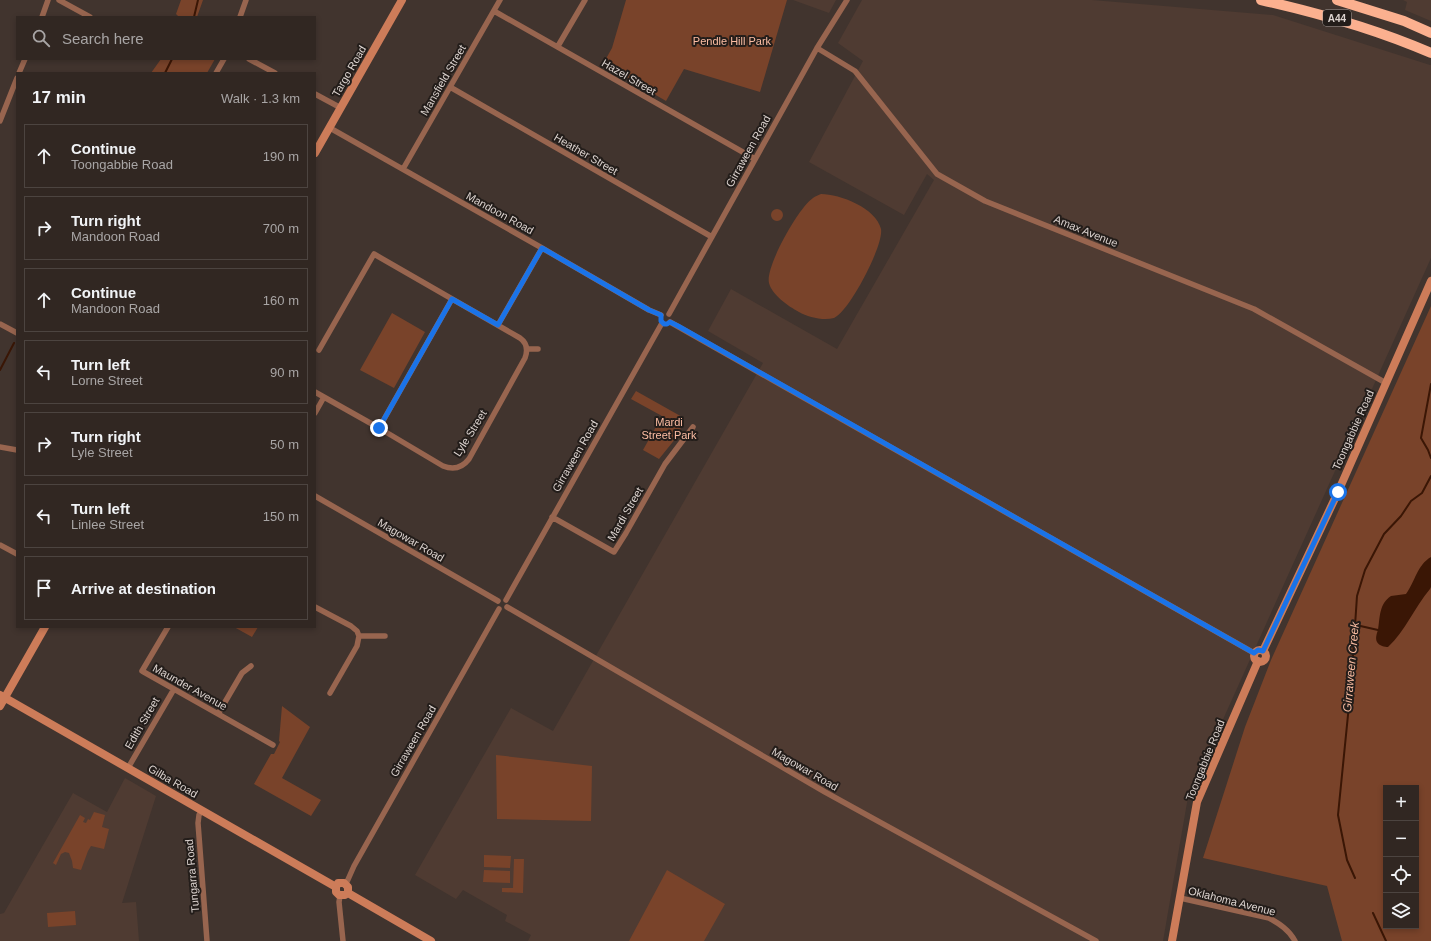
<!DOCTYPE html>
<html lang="en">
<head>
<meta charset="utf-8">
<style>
	:root { --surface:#312722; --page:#392f2a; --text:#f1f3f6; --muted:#a8a5a5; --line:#4c4440 }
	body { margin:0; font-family:Arial,sans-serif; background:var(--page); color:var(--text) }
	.controls { position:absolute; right:12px; bottom:12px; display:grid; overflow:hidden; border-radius:0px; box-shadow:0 2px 6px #0003 }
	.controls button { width:36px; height:36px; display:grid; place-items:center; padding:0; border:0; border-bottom:1px solid var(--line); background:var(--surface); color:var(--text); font:20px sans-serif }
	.stop { position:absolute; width:12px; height:12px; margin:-9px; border:3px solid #1a73e8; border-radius:50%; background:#fff }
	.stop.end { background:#1a73e8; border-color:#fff; box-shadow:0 1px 4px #0008 }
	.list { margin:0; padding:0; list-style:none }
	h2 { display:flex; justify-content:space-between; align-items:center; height:52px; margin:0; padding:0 16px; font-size:17px }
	h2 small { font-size:13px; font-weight:400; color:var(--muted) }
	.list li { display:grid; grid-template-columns:26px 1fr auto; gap:12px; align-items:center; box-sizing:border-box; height:64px; margin:0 8px 8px; padding:0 8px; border:1px solid var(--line); border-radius:0px }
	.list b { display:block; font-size:15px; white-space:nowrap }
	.list p { margin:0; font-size:13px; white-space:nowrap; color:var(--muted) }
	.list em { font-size:13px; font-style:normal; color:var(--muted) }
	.icon { flex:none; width:22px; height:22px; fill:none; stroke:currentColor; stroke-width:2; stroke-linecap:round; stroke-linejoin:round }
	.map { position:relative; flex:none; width:1431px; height:941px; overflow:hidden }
	.search { position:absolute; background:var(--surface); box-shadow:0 2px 6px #0003; left:16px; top:16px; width:300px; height:44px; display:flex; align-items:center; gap:10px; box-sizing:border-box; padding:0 14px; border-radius:0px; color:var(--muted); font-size:15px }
	.panel { position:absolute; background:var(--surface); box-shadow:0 2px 6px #0003; left:16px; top:72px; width:300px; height:556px; border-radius:0px }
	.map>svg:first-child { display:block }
	.built { fill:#4f3b32 }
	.green { fill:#79432a; fill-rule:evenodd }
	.water { fill:#3a1605 }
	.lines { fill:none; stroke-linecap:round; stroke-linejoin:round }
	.stream { stroke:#3a1605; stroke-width:2 }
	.street { stroke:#98654f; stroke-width:5.5 }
	.secondary { stroke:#cd7c59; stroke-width:8 }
	.highway { stroke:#fbb08f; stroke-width:10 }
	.route { stroke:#1a73e8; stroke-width:5 }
	.labels { text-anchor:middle; stroke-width:4; stroke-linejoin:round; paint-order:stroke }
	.shield { fill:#231d1a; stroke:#a49c99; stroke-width:1 }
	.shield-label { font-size:10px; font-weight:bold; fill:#dcd3cf }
	.park-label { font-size:11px; fill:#fcbda3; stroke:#231d1a }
	.street-label { font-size:11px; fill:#dcd3cf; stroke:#231d1a }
	.water-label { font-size:12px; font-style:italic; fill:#f8bba0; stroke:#231d1a }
</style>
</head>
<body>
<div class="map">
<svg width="1431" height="941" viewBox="0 0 1431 941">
	<rect width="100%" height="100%" fill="#41342e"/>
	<!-- built -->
	<path class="built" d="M793,0H836L829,13Z
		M862,0H1092L1273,15L1430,65H1431V258L1188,797L1163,941H528L531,935L505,921L507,915L463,890L456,899L415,875L511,708L553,731L763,363L708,331L731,289L837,349L934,180L927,174L904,215L809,162L863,61L838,43Z
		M1403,0H1431V21L1405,10L1407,2Z
		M125,778L156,796L122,903L136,902L139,941H0V914L4,913L73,793L107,812Z"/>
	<!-- green -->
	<path class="green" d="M181,0H203L197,17H178V16L176,14Z
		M626,0H787L760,92L684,69L666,101L603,64L612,48Z
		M161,59H215L207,73H151Z
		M821,194C840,194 876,208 881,229C884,245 849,312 834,318C823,321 808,317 799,312C788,306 772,295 769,283C765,267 799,207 813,198C815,196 819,195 821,194Z
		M771 215a6 6 0 1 1 12 0a6 6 0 1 1-12 0Z
		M1431,306V941H1342L1327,886L1203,858L1245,727L1271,660ZM1386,788H1416V926H1386Z
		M392,313L425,332L394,388L360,370Z
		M636,391L684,418L681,424L680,433L659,459L643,450L662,416L631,399Z
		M234,627H258L252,637Z
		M282,706L310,727L282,778L321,800L311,816L254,784L271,754H274L280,742L279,741Z
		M496,755L592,766L591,821L497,819Z
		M94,812L105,815L102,827L109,829L104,849L91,846L88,851L81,870L73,868L72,861L69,853L65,852L61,854L56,865L53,863L80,815L85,818L83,822L86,823L88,819L90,820Z
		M484,855L511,856L510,868L484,867Z
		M514,859H524L523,893L502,892V888H513Z
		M484,870L510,871V883L483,882Z
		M667,870L725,904L704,941H629Z
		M75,911L76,925L48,927L47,913Z"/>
	<!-- water -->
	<path class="water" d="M1431,557V587L1430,589C1414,608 1406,630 1388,647C1385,647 1379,646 1377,642C1375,638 1377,633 1378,630C1380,617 1379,604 1391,596L1406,594C1415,582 1417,565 1431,557Z"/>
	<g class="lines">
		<!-- stream -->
		<path class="stream" d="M194,17L198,0
			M165,73L172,59
			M0,370L14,343
			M1431,384L1421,438L1428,450L1431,458
			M1356,625L1378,630
			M1355,878L1347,860L1338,815L1351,685L1357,596L1365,570L1384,534L1401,516L1411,501L1422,493L1431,476
			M1373,913L1386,941"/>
		<!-- street -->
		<path class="street" d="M59,0L90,17
			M494,11L755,159
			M42,17L48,0
			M240,17L246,0
			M558,46L585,0
			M817,48L855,71L937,174L985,201L1254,309L1386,383
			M249,59L275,73
			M19,73L25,59
			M216,73L224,59
			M450,87L712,237
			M315,94L341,108
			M0,121L17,78
			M330,128L542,248L649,310L661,315
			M403,169L500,0
			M669,314L817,48L847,0
			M670,322L1254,653
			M0,324L17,333
			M498,325L542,248
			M527,349H538
			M315,392L379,428L443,466C453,470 462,468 469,459L525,358C528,350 527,343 520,338L374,254L319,350
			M315,413L324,397
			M379,428L452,299
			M0,447L17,450
			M315,496L498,601
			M552,517L614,552L626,533L665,464L693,427
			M0,545L17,554
			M506,600L662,323
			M315,607L351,626L357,631L359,636L357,646L330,693
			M507,607L825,792L1096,941
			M168,627L142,671L273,745
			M359,636H385
			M218,714L242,673L251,666
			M128,768L174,689
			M202,810L199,815L198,823L207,941
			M346,884L354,866L499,609
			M340,896L339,902L343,941
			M1180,898L1269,918C1280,924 1289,930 1295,941"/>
		<!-- secondary -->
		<path class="secondary" d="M315,153L402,0
			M1254 656a6 6 0 1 1 12 0a6 6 0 1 1-12 0Z
			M1263,651L1338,492L1431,281
			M0,695L336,887
			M0,706L45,627
			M336,887L338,883H344L348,887V893
			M336,887V892L339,895H345L348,893
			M348,893L431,941
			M1172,941L1197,802L1258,661"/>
		<!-- highway -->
		<path class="highway" d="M1261,0C1319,13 1376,29 1431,53
			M1337,0L1404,21L1431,33"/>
	</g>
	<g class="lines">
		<!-- route -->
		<path class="route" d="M379,428L452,299L498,325L542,248L649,310L661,315V321L664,324H667L670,322L678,326L1254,653L1258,650L1263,651L1338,492"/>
	</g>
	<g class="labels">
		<!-- shield labels -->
		<rect class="shield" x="1323" y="10" width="28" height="16" rx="3"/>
		<g class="shield-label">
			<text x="1337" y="22">A44</text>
		</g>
		<!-- park labels -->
		<g class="park-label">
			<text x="732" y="45">Pendle Hill Park</text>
			<text x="669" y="426">Mardi<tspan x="669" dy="13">Street Park</tspan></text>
		</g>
		<!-- street labels -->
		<g class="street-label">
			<text transform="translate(349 71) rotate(-60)" y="4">Targo Road</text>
			<text transform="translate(629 77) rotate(30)" y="4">Hazel Street</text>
			<text transform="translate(443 80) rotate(-60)" y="4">Mansfield Street</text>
			<text transform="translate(748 151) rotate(-61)" y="4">Girraween Road</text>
			<text transform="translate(586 154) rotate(30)" y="4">Heather Street</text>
			<text transform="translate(500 213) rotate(29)" y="4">Mandoon Road</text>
			<text transform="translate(1086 231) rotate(22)" y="4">Amax Avenue</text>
			<text transform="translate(1353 430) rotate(-66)" y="4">Toongabbie Road</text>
			<text transform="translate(470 433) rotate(-58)" y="4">Lyle Street</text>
			<text transform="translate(575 456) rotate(-60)" y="4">Girraween Road</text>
			<text transform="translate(625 514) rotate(-60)" y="4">Mardi Street</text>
			<text transform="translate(411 540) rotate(30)" y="4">Magowar Road</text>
			<text transform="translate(190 687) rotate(29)" y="4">Maunder Avenue</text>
			<text transform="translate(142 723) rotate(-60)" y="4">Edith Street</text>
			<text transform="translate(413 741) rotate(-60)" y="4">Girraween Road</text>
			<text transform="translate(1205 760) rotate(-68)" y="4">Toongabbie Road</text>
			<text transform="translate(805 769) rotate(30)" y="4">Magowar Road</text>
			<text transform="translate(173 781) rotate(30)" y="4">Gilba Road</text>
			<text transform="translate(192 876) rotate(-95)" y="4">Tungarra Road</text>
			<text transform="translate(1232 901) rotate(14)" y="4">Oklahoma Avenue</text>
		</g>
		<!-- water labels -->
		<g class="water-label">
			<text transform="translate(1351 667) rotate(-85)" y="4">Girraween Creek</text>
		</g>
	</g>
</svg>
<div class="controls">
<button>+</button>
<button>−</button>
<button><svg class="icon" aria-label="locate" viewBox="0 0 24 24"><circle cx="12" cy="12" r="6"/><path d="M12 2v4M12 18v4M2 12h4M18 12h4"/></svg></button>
<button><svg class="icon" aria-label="layers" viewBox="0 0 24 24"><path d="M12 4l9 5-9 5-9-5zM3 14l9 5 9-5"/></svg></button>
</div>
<div class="stop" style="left:1338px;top:492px"></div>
<div class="stop end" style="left:379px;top:428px"></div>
<div class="search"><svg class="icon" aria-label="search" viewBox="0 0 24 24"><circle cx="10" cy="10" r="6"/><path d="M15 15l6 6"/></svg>Search here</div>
<section class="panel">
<h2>17 min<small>Walk · 1.3 km</small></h2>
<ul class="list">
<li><svg class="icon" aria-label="ahead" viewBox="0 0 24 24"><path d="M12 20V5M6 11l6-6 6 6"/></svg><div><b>Continue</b><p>Toongabbie Road</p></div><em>190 m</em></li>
<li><svg class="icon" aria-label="right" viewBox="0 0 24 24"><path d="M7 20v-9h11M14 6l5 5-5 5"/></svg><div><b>Turn right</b><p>Mandoon Road</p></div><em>700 m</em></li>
<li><svg class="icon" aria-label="ahead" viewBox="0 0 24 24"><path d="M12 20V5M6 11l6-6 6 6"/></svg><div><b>Continue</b><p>Mandoon Road</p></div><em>160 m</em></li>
<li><svg class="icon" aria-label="left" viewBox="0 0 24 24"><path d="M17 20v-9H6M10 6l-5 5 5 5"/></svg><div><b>Turn left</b><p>Lorne Street</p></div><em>90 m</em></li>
<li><svg class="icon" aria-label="right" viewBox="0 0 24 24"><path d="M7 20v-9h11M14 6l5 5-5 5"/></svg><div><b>Turn right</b><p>Lyle Street</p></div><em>50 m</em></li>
<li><svg class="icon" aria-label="left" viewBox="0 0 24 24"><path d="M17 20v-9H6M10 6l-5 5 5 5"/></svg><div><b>Turn left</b><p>Linlee Street</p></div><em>150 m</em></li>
<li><svg class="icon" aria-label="arrive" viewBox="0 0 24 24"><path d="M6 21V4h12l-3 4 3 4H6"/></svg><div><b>Arrive at destination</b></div></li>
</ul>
</section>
</div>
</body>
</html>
